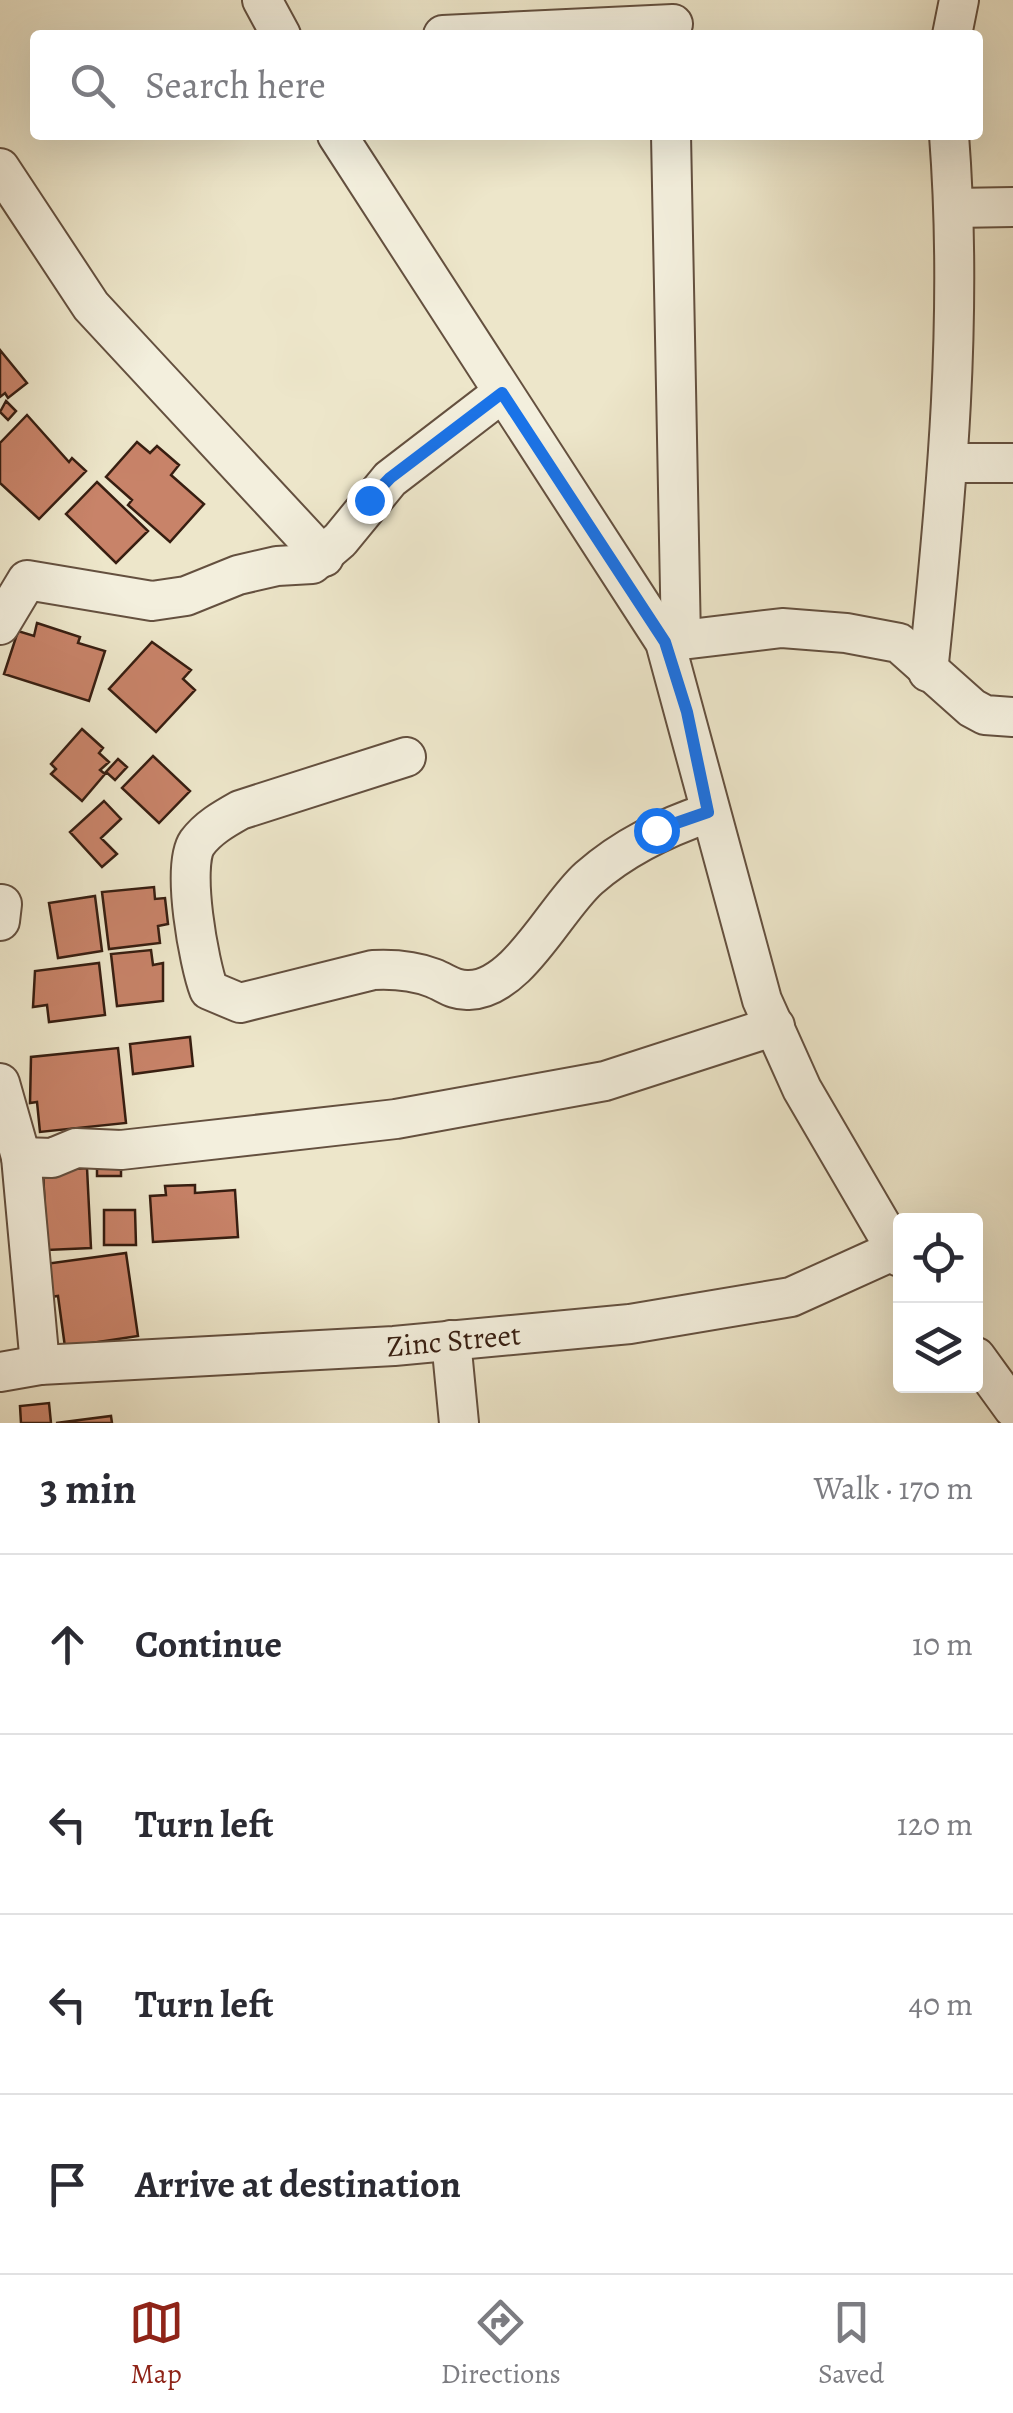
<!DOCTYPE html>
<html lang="en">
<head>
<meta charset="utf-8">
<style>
	:root { --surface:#fff; --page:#f2f2f3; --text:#2b2b33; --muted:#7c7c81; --line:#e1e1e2; --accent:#8f2418 }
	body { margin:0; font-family:Alegreya,serif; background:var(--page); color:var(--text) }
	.controls { position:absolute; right:30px; bottom:30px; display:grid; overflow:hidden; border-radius:10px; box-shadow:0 10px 40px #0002 }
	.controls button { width:90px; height:90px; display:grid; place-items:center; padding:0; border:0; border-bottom:2px solid var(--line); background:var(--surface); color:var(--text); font:50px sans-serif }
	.stop { position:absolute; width:30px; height:30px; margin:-22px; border:8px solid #1a73e8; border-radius:50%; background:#fff }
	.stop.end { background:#1a73e8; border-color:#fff; box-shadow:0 2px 10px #0008 }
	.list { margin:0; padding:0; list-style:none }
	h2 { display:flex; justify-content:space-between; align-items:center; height:130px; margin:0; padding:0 40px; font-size:42px }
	h2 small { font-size:32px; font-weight:400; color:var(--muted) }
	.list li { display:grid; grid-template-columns:65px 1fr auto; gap:30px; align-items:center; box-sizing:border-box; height:180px; padding:0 40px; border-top:2px solid var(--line) }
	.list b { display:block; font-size:38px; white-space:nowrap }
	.list em { font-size:32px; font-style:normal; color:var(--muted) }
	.icon { flex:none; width:55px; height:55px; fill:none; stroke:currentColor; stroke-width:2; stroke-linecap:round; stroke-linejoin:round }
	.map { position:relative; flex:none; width:1013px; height:1423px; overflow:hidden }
	.search { position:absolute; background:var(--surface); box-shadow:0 10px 40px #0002; left:30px; right:30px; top:30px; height:110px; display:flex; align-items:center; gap:25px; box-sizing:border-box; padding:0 35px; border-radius:10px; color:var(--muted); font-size:38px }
	.sheet { height:850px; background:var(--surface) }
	nav { display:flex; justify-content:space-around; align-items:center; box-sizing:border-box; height:140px; border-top:2px solid var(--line); background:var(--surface); font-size:28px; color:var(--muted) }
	nav a { display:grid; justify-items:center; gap:5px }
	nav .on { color:var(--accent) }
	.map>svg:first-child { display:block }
	.building { fill:#c88369; stroke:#371e11; stroke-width:2.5 }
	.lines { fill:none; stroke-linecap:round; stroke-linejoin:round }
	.minor-casing { stroke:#64503f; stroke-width:42 }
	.minor { stroke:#f3efdd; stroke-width:38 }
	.route { stroke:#1a73e8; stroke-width:12 }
	.labels { text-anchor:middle; stroke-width:8; stroke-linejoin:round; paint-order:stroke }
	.street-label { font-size:30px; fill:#371e11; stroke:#f3efdd }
</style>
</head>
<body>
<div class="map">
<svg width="1013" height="1423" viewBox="0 0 1013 1423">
	<rect width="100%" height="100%" fill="#ede6ca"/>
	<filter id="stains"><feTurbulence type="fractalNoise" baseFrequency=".002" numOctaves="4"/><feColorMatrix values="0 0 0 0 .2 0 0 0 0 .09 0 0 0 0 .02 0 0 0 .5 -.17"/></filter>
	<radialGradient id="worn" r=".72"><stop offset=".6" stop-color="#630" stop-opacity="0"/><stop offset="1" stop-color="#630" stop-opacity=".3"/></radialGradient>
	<!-- building -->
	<path class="building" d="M0,350L27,383L8,398L5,393L0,397Z
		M6,401L16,411L8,420L0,412Z
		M27,415L69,462L72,458L86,471L39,519L0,483V443Z
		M137,442L150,453L157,446L179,465L171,475L204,504L170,542L128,505L132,500L106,477Z
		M97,482L148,531L116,563L66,514Z
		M37,623L80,637L78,643L105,651L89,701L4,674L18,631L34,636Z
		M152,642L191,670L183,679L195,690L156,732L109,689Z
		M82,729L103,748L99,753L109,762L100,770L105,774L82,801L51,774L56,769L51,764Z
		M153,756L190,791L159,823L122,788Z
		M118,759L127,767L115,780L106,772Z
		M104,801L121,819L101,838L117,854L102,867L70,832Z
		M154,887L155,899L165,898L168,924L158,926L160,943L109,949L102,892Z
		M95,896L102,951L58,958L49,903Z
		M151,950L153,965L163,963V1001L117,1006L111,954Z
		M99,963L105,1015L49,1022L47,1005L33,1007L35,971Z
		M190,1037L193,1066L133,1074L130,1044Z
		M118,1048L126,1123L40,1132L37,1102L30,1103L31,1057Z
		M97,1160H121V1176H97Z
		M87,1168L91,1248L47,1250L43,1171Z
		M195,1185V1193L235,1190L238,1237L153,1242L150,1196L166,1195L165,1186Z
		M104,1210H135L136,1245H104Z
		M126,1253L138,1336L65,1347L58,1296L50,1297L45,1264Z
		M49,1403L51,1423H21L20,1406Z
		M111,1416L112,1423H56Z"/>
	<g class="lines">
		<defs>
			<g id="minor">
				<path d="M262,0L281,35"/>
				<path d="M443,35L673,24"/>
				<path d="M952,35L959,0"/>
				<path d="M337,135L665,642L762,1000L802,1089L900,1257"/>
				<path d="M671,135L681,640"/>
				<path d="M0,168L91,306L324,557"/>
				<path d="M954,208L1013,207"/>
				<path d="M950,463H1013"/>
				<path d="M0,625L27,580L152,601L186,596L238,575L277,566L312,564L340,540L390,479L502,393"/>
				<path d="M665,642L782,628L846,633L899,643L972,708L985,715L1013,717"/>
				<path d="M928,672C947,493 963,314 949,135"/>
				<path d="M406,757L240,810C224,819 208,828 197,843C181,866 199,964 209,990L240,1003L373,970C393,969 415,971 433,978C446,983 454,991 469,990C518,989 555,908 589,878C624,847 664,828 708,813"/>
				<path d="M0,921L2,904"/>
				<path d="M0,1083L21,1157"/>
				<path d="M451,1340L459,1423"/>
				<path d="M976,1357L1013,1408"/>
				<path d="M40,1365L21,1157L52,1158L76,1148L121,1150L396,1119L605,1081L775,1026"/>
				<path id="s1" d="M0,1372L40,1365L394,1346L630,1324L791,1297L895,1250"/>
			</g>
		</defs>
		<!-- minor casing -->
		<use href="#minor" class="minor-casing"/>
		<!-- minor -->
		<use href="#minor" class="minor"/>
	</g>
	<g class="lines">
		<!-- route -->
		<path class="route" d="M369,500L390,478L502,393L665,642L687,712L708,812L656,830"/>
	</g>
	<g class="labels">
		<!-- street labels -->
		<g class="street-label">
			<text dy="10" stroke="none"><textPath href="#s1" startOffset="455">Zinc Street</textPath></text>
		</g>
	</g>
	<rect width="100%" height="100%" filter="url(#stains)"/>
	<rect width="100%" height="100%" fill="url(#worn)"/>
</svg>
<div class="controls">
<button><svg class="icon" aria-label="locate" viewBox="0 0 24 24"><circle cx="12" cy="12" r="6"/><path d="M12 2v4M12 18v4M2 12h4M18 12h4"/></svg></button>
<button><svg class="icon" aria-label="layers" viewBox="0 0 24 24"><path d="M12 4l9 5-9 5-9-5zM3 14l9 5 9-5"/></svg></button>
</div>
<div class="stop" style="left:656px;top:830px"></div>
<div class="stop end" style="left:369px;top:500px"></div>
<div class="search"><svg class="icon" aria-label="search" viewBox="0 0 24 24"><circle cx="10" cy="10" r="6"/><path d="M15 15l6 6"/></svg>Search here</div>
</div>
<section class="sheet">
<h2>3 min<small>Walk · 170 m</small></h2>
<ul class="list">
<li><svg class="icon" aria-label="ahead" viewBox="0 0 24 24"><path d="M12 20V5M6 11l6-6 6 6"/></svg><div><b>Continue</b></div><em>10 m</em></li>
<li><svg class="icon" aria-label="left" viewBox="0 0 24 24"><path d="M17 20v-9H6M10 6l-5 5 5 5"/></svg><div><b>Turn left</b></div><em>120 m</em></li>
<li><svg class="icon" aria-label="left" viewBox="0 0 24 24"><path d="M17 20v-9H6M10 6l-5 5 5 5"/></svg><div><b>Turn left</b></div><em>40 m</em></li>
<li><svg class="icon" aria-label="arrive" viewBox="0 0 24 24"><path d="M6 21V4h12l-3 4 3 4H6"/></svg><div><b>Arrive at destination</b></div></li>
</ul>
</section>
<nav>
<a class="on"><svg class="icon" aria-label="map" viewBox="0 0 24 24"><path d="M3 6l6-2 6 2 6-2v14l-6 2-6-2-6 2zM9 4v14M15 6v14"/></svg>Map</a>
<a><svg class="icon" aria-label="directions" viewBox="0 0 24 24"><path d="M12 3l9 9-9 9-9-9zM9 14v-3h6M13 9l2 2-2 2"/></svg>Directions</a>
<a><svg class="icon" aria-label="saved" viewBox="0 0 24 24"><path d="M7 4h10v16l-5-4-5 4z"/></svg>Saved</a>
</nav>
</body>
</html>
